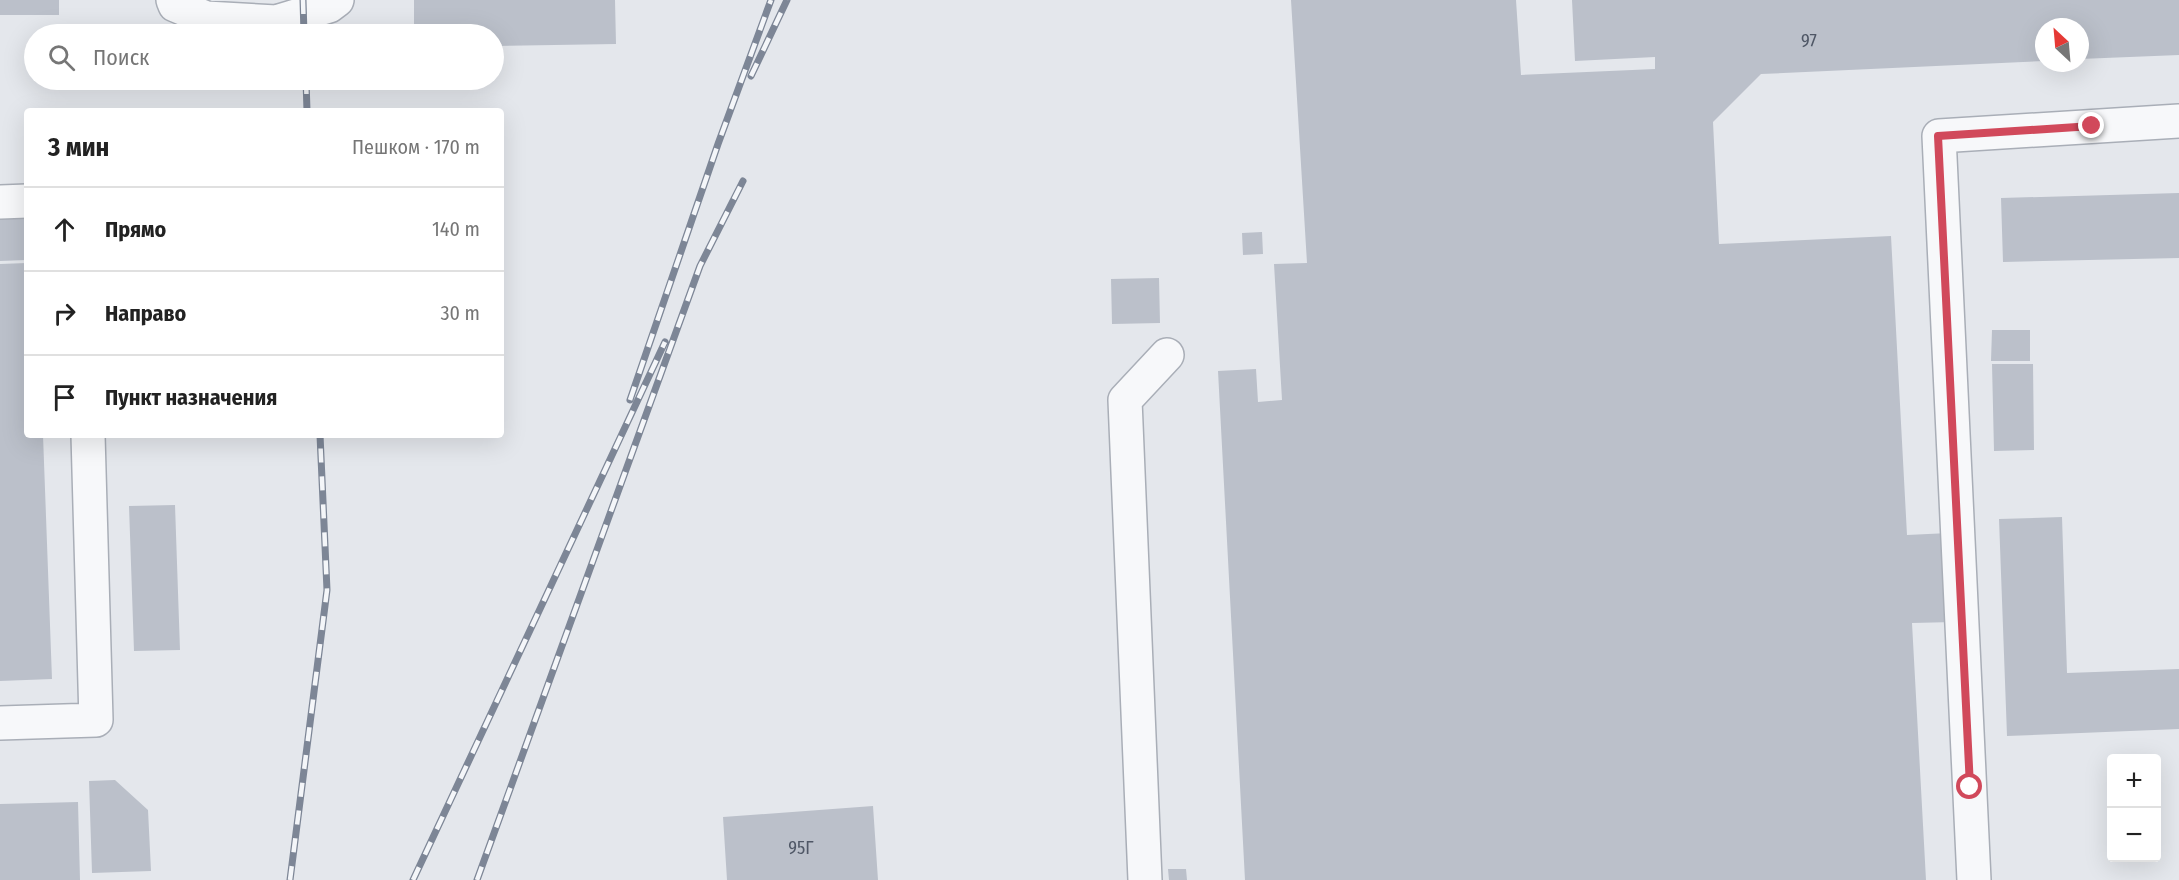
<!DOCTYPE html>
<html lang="ru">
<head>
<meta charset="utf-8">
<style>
	:root { --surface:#fff; --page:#f2f2f2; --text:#222; --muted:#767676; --line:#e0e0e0 }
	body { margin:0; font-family:"Fira Sans Condensed",sans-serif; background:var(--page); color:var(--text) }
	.controls { position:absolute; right:18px; bottom:18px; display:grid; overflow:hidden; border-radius:6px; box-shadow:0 6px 24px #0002 }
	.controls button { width:54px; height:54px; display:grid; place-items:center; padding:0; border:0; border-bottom:2px solid var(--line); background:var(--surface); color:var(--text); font:30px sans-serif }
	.compass { position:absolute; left:2035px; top:18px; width:54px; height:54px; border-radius:50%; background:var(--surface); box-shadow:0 6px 24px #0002; rotate:334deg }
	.stop { position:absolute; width:18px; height:18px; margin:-14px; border:4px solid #d1495b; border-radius:50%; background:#fff }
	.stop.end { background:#d1495b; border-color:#fff; box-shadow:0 2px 6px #0008 }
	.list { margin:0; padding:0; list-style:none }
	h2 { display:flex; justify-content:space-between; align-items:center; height:78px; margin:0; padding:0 24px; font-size:26px }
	h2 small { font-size:20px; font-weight:400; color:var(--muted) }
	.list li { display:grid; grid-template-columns:39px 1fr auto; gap:18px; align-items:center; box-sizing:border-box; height:84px; padding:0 24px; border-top:2px solid var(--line) }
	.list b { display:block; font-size:22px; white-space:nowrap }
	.list em { font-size:20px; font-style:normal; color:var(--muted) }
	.icon { flex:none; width:33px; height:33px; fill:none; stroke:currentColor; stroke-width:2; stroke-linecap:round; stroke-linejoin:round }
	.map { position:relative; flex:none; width:2179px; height:880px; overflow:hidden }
	.search { position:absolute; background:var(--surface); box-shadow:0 6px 24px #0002; left:24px; top:24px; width:480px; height:66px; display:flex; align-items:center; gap:15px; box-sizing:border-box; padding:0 21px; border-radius:33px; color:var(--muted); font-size:22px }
	.panel { position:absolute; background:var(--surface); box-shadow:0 6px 24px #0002; left:24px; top:108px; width:480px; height:330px; border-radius:6px }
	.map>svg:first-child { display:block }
	.building { fill:#bbc0ca }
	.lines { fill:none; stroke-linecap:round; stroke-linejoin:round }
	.minor-casing { stroke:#a9aeb7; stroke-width:36 }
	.minor { stroke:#f7f8fa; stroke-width:33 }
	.rail-casing { stroke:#7d8696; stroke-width:7 }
	.rail { stroke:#f4f6f9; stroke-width:4.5; stroke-dasharray:14; stroke-linecap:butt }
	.route { stroke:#d1495b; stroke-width:8 }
	.labels { text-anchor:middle; stroke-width:4.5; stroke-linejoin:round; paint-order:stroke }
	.number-label { font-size:18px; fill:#4f5766 }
</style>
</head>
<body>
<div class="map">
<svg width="2179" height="880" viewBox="0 0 2179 880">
	<rect width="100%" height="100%" fill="#e4e7ec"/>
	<!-- building -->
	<path class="building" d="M0,0H59V15H0Z
		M414,0H615L616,44L494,46V34H414Z
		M1291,0H1516L1521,75L1655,69V57L1575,61L1572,0H2179V55L2080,59V27H2044V61L1761,74L1713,122L1719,244L1891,236L1907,535L1949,533L1954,622L1912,623L1926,880H1245L1218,371L1256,369L1258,402L1282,400L1274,264L1307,263Z
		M2179,193V258L2003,262L2001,198Z
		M25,211L26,260L0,261V212Z
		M1262,232L1263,254L1243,255L1242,233Z
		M27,263V435H43L52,679L0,681V264Z
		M1159,278L1160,323L1112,324L1111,279Z
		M1992,330H2030V361H1991Z
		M1992,364H2033L2034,450L1994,451Z
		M175,505L180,650L134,651L129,506Z
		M2062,517L2067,673L2179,669V729L2007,736L1999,519Z
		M115,780L148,810L151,871L92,873L89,781Z
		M78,802L80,880H0V804Z
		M873,806L878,880H727L723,817Z
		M1168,869H1186L1187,880H1169Z"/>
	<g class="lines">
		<defs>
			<path id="minor" d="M173,0L175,5L206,18L276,22L329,6L337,0
				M0,202L27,201
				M0,723L96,720L88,435
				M1145,880L1125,400L1167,355
				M1974,880L1939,136L2179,121"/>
		</defs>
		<!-- minor casing -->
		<use href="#minor" class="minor-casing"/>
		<!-- minor -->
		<use href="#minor" class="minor"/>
		<defs>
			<path id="rail" d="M303,0L304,34
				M751,76L787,0
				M306,80L307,111
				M630,400L718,144L771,0
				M290,880L327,590L320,435
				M413,880L665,342
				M477,880L700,266L743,181"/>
		</defs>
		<!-- rail casing -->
		<use href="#rail" class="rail-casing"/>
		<!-- rail -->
		<use href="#rail" class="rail"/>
	</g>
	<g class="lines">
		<!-- route -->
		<path class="route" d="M1970,787L1938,136L2092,126"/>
	</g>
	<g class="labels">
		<!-- number labels -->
		<g class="number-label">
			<text x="1809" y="47">97</text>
			<text x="801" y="854">95Г</text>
		</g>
	</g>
</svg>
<div class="controls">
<button>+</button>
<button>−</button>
</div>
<svg class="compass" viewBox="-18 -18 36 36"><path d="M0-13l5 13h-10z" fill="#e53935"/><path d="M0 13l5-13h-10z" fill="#767676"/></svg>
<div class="stop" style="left:1970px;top:787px"></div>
<div class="stop end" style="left:2092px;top:126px"></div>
<div class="search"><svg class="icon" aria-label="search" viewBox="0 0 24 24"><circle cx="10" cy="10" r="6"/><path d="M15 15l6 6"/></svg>Поиск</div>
<section class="panel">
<h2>3 мин<small>Пешком · 170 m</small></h2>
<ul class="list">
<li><svg class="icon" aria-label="ahead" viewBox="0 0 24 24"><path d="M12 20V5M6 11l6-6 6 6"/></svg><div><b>Прямо</b></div><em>140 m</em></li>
<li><svg class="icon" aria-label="right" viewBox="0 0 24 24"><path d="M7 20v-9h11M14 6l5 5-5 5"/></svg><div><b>Направо</b></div><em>30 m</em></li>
<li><svg class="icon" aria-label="arrive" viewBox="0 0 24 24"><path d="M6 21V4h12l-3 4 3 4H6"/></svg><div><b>Пункт назначения</b></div></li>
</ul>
</section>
</div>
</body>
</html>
